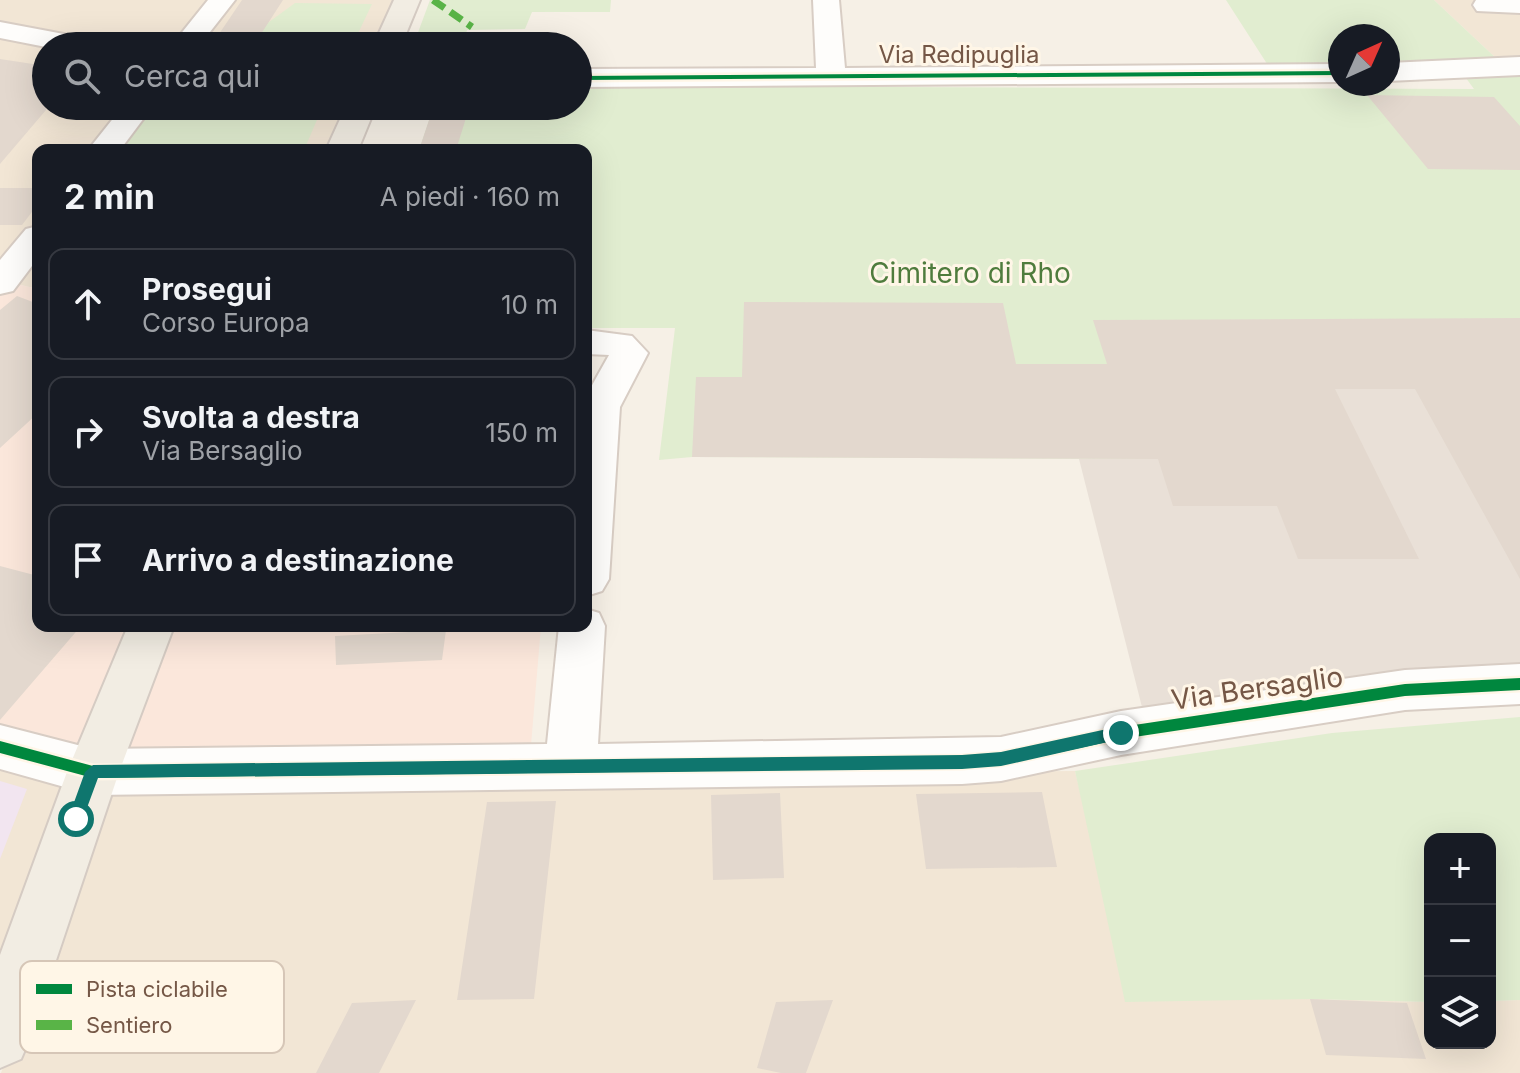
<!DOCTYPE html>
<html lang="it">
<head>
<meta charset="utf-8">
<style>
	:root { --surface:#171b24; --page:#20242c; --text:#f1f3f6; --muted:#9ea1a6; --line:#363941 }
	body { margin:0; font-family:Inter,sans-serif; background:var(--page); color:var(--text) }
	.controls { position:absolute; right:24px; bottom:24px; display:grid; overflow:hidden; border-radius:16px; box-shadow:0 8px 32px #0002 }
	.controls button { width:72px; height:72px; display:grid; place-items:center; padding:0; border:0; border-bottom:2px solid var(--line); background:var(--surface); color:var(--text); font:40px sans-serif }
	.compass { position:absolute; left:1328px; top:24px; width:72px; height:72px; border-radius:50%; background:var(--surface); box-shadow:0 8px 32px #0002; rotate:45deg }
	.stop { position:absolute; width:24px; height:24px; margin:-18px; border:6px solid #0f766e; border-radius:50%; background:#fff }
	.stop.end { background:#0f766e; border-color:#fff; box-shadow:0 2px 8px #0008 }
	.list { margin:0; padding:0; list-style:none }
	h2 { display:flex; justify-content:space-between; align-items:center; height:104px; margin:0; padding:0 32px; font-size:34px }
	h2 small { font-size:26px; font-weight:400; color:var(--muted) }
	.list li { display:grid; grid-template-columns:52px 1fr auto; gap:24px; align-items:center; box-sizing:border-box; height:112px; margin:0 16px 16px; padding:0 16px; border:2px solid var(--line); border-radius:16px }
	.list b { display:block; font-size:30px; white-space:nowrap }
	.list p { margin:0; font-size:26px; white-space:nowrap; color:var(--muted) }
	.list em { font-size:26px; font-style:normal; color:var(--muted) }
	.icon { flex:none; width:44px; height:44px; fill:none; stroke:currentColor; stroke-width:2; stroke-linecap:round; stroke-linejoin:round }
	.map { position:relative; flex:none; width:1520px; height:1073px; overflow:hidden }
	.search { position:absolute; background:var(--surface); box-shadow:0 8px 32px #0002; left:32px; top:32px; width:560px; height:88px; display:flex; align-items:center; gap:20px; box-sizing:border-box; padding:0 28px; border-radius:44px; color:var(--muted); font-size:30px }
	.panel { position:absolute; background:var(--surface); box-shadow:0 8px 32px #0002; left:32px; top:144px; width:560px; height:488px; border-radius:16px }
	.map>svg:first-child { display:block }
	.residential { fill:#f2e6d5 }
	.commercial { fill:#fbe7db }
	.industrial { fill:#e9e0d7 }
	.education { fill:#f2e5f0 }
	.green { fill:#e1edd0 }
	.building { fill:#e3d8ce }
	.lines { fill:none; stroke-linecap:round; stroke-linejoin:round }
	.minor-casing { stroke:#d8cdc4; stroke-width:4 }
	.major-casing { stroke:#d5cbc3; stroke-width:4 }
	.minor { fill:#fefdfb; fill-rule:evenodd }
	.major { fill:#f2ede3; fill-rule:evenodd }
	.quiet { stroke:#59b447; stroke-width:7; stroke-dasharray:14 7; stroke-linecap:butt }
	.cycleway-casing { stroke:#fff6e7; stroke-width:5 }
	.cycleway { fill:#00873e; fill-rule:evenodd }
	.route { fill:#0f766e }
	.labels { text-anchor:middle; stroke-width:6; stroke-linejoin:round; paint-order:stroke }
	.far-street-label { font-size:24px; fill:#755746; stroke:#fff6e7 }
	.park-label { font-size:28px; fill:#4f7c3d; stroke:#fff6e7 }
	.street-label { font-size:28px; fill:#755746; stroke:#fff6e7 }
	.key { fill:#fff6e7; stroke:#d6c6b7; stroke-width:2 }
	.key-label { font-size:22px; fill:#755746 }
</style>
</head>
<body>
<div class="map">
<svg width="1520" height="1073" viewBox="0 0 1520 1073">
	<rect width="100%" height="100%" fill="#f6f0e6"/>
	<!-- residential -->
	<path class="residential" d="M0,0H402L382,46H46V106H357L337,150H38V289L8,282L0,289Z
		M1434,0H1520V59L1498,60Z
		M0,740L88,763L0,1018Z
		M1075,771L1084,808L1310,999L1430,1002V1043H1490V1001L1520,1000V1073H1L103,781Z"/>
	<!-- commercial -->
	<path class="commercial" d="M8,282L38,289V626H144L88,763L0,740V289Z
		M162,626H541L530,757L109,763Z"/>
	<!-- industrial -->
	<path class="industrial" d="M1135,388L1520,389V669L1143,711L1079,459H1157Z"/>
	<!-- education -->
	<path class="education" d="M0,781L27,789L0,859Z"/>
	<!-- green -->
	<path class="green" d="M430,0H611L610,12H532L525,29L467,30L463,46H413Z
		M1226,0H1434L1498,60L1388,66V36H1340V67L1271,70Z
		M295,3L372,4L352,46H210L219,34L269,22Z
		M1520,72V389L1136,388L1158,459L692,457L659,460L675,328H586V150H419L434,106H578V86L1474,89L1463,74Z
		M149,106H323L304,150H116Z
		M1520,717V1000L1490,1001V839H1430V1002L1310,999L1125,1002L1075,771L1332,733Z"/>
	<!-- building -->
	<path class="building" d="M242,0H283L261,34H219Z
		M0,59L46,66V110L0,164Z
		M1367,95L1494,97L1520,126V170L1428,169Z
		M430,117L466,118L456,150H419Z
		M0,188H38V204L22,225H0Z
		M17,296L38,304V413L0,448V310Z
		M744,302L1003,303L1016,364H1107L1093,320L1520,318V579L1415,389H1335L1419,559H1298L1277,506H1173L1158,459L692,457L696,377H742Z
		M0,566L38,576V626H81L0,720Z
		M446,630L442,660L336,665L335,636Z
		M1042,792L1057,867L926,869L916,794Z
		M780,793L784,878L713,880L711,795Z
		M556,801L534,999L457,1000L487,802Z
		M1310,999L1407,1003L1426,1059L1326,1055Z
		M416,1000L379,1073H316L352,1003Z
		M833,1000L806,1073H781L757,1068L776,1002Z"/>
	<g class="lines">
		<defs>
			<path id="minor" d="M208,0H235L199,46H171Z
				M813,0H839L845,68L1340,64V82L578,87V69L816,68Z
				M1476,0H1520V13L1477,11L1473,5Z
				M0,22L85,38L95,40L99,46L46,47L0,38Z
				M1520,57V75L1388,81V63Z
				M123,106H153L120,150H88Z
				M38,226V258L13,291L0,294V260L26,229Z
				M586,330L632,336L648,353L620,407L609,579L602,591L586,596V396L609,355L586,354Z
				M586,609L599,613L605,626L598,744L1001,737L1121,711L1405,670L1520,664V704L1405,710L1121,755L1001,781L962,784L93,795L0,769V725L93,749L547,744L559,626H586Z"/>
			<path id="major" d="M394,0H420L401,46H373Z
				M346,106H376L358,150H326Z
				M128,626H174L119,772L30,1038L21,1059L0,1068V955L67,772Z"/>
		</defs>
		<!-- minor casing -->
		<use href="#minor" class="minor-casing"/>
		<!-- major casing -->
		<use href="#major" class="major-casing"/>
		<!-- minor -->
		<use href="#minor" class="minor"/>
		<!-- major -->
		<use href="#major" class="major"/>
		<!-- quiet -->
		<path class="quiet" d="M433,0L472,27"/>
		<defs>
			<path id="cycleway" d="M1340,71V75L578,80V76Z
				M1520,678V690L1405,696L1121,739L1001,765L962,768L93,778L0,753V741L93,766L962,756L1001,753L1121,727L1405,684Z"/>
		</defs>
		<!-- cycleway casing -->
		<use href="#cycleway" class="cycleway-casing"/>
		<!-- cycleway -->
		<use href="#cycleway" class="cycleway"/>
	</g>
	<!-- route -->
	<path class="route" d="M1121,726L1129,733L1121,739L1001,766L962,769L98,778L81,824H70L68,819L85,772L93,765L962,755L1001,752Z"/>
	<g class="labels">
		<!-- far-street labels -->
		<g class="far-street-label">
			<text x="959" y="63">Via Redipuglia</text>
		</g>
		<!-- park labels -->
		<g class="park-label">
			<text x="970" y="283">Cimitero di Rho</text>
		</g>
		<!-- street labels -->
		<g class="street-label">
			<text transform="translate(1257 688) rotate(-8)" y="10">Via Bersaglio</text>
		</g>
	</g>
	<!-- legend -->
	<rect x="20" y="961" width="264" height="92" rx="12" class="key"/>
	<rect x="36" y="984" width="36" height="10" fill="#00873e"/>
	<rect x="36" y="1020" width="36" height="10" fill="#59b447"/>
	<g class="key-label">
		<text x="86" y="997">Pista ciclabile</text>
		<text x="86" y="1033">Sentiero</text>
	</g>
</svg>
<div class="controls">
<button>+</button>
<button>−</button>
<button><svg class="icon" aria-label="layers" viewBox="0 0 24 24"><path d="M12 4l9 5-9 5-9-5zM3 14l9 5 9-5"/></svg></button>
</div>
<svg class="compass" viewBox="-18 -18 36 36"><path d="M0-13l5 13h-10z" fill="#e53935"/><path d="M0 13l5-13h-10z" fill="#9ea1a6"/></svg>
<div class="stop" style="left:76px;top:819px"></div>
<div class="stop end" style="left:1121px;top:733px"></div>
<div class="search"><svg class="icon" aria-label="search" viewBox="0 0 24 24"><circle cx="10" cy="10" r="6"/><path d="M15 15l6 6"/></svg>Cerca qui</div>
<section class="panel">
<h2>2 min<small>A piedi · 160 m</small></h2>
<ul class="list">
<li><svg class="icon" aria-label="ahead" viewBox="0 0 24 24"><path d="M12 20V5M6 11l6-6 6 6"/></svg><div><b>Prosegui</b><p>Corso Europa</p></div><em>10 m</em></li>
<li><svg class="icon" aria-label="right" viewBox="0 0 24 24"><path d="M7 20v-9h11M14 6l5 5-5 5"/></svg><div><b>Svolta a destra</b><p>Via Bersaglio</p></div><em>150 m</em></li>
<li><svg class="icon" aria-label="arrive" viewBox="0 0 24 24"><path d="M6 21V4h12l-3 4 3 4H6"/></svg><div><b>Arrivo a destinazione</b></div></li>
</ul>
</section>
</div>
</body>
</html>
